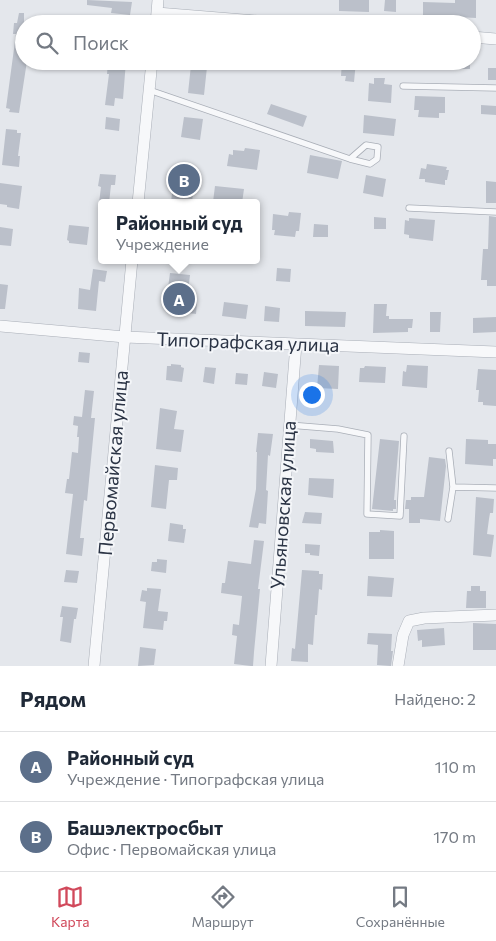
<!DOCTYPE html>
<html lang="ru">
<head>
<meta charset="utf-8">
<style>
	:root { --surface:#fff; --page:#f2f2f3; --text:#1f2937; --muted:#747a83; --line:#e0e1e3; --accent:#d1495b }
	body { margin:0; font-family:Commissioner,sans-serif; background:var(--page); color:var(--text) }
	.you { position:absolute; left:311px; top:394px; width:18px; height:18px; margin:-12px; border:4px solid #fff; border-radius:50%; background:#1a73e8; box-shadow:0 0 0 8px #1a73e833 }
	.badge { display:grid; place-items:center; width:32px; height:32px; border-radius:50%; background:var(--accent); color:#fff; font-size:16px; font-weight:700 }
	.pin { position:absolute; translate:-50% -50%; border:2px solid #fff; box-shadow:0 1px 5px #0006 }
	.popup { position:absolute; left:98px; top:199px; width:162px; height:65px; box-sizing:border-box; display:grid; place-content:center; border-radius:5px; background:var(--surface); filter:drop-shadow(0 1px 4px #0005); font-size:16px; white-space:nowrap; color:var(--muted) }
	.popup b { font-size:19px; color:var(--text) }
	.popup::after { content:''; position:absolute; left:50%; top:100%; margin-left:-10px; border:10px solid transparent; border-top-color:var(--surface) }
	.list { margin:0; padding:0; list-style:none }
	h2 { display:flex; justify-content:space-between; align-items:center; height:65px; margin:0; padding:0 20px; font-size:21px }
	h2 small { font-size:16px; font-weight:400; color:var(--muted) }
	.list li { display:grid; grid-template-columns:32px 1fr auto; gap:15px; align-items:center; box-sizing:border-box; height:70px; padding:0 20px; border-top:1px solid var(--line) }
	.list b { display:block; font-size:19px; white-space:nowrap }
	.list p { margin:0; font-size:16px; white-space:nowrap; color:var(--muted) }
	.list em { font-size:16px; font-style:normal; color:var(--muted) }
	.icon { flex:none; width:28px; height:28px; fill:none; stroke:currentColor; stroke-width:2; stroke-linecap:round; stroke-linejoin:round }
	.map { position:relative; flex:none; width:496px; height:666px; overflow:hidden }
	.search { position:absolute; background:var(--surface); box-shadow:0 1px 4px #0004; left:15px; right:15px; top:15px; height:55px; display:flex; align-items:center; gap:12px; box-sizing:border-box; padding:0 18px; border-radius:28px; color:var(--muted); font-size:19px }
	.sheet { height:205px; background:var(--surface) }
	nav { display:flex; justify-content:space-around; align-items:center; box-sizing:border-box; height:70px; border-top:1px solid var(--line); background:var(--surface); font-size:14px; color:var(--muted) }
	nav a { display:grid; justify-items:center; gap:2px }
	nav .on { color:var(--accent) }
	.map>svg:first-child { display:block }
	.building { fill:#bbc0ca }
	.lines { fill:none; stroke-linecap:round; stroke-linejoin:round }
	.service-casing { stroke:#a9aeb7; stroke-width:7 }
	.minor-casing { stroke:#a9aeb7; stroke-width:12 }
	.service { stroke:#f7f8fa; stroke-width:5.5 }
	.minor { stroke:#f7f8fa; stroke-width:11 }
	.labels { text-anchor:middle; stroke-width:4; stroke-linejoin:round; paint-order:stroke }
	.street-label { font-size:19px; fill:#2b3445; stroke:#f4f6f9 }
</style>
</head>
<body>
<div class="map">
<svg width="496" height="666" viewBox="0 0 496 666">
	<rect width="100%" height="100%" fill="#e4e7ec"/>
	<!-- building -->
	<path class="building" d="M87,0L132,2L130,15L111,13L112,8L87,5Z
		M339,0H369V12L339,11Z
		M385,0H396V12L384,11Z
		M455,0H476V18L423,15V2L455,3Z
		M19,13H24V61H27L19,113L9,112L10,109L6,108L16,34H13L14,23H17Z
		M108,61H126L123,99L115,98L114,106L105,105L109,74H107Z
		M342,61H356L354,82L345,81L346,76H341Z
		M461,61H470V69H461Z
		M191,65L207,67L204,95L188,93Z
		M488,68H496V80H488Z
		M374,78H385L384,84L392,85L391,103L368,101L369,83L374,84Z
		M415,96L445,97V113H439V118L418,117L419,110H414Z
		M271,104L307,116L303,127L267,114Z
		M481,105L496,106V115L481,114Z
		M364,115L396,119L394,136L363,133Z
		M106,117L120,119L119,131L105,129Z
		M184,117L203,119L200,140L181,137Z
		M6,129L17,130V133H21L18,156H20L19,167L2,165Z
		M245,148L260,150L257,170L227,166L229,154L233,155V150L244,151Z
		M310,155L342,161L338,179L307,173Z
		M427,164L447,167L446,170H449L447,180H445V185L425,182V179H419L421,168L426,169Z
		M180,169L195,171L192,203H171L174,173H179Z
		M100,174L116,175L115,185H111L109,203H99L101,187L98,186Z
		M366,175L386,179L383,197L363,193Z
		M486,181L496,182V203H486Z
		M0,183L22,186L19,209L7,207V205L0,204Z
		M215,186L244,189L242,203L213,202Z
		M289,212L301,213L299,231H296L295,237L274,235L275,230H272L273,214L288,216Z
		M489,216L496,217V286H487V280H481L483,249H488Z
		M374,217L386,218V229H374Z
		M409,218L435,220L433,241L409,238V235L404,234L405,220L409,221Z
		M314,224L328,225V237H313Z
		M69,225L89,227L87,245L69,243V241L67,240Z
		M0,227L13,229L11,246L0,245Z
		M277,268L291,269L290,282L276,281Z
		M93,269L107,271L105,282L99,281L96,311L78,309L79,288L90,290Z
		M170,273L190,275L187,301L197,302L196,314L165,310Z
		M0,284L8,285L5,309H0Z
		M224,302L248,305L246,319L222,316Z
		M374,304H387L386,316H389V319H413L412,328H408V332L373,333Z
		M265,306L280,308L279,322L264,321Z
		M305,311L346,312L345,327L305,326Z
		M430,312H441L440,332H430Z
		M496,317V332L473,333V318Z
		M79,352L90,353L89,363L78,362Z
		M171,364L181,365V367L184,368L182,382L166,380L167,366H171Z
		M319,365L339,366L338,389L317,388Z
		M407,365L428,366L427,388L402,386L403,371L406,372Z
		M365,366L386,367L385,383L359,382L360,368H364Z
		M205,367L216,368L214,384L203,382Z
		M478,369L496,370V406L483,405V402H478L479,390H476Z
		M264,372L278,374L276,388L262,386Z
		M236,373L248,374L247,385L235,384Z
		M85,390L94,391L91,418H95L87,501L84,500L80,538H84L82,556L66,554L73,494L65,493L67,479H69L72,452L78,453L79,437H77L78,426L73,425L74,416L82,417Z
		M160,408L177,411L174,429L184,430L181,452L156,449Z
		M258,433L273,434L270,456L268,455L266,490L268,491L266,524L259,523L258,528L249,527L256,489L257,452H256Z
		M310,439L333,441L334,453L316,452V449L310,448Z
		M380,439L399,441L394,500H396V509H393V511L372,509Z
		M466,439L488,440V444H496V459H493V466L465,464Z
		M429,457L445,459L446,466L440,521L420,519V523H409V509H405L406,500H411V497H424Z
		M155,465L178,468L177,480H169L166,509L151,507Z
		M309,478L334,479L333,498L308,495Z
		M476,497L494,499L493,513H490L489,519L487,534L494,535L491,557L473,555Z
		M305,512L322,513L321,524L302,523Z
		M170,523L183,525V529H186L184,543L168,541Z
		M380,530L394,531V559H369V532H380Z
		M254,540L264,541L258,589H260L254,652L253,666H251L234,664L237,636L232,635L233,624L239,625L242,596L221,593L222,583H225L228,561L251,564Z
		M305,544L320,545L319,556L310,555V553H305Z
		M157,559L167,560L166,573L151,571L152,562H157Z
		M66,570L79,571L77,583L64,582Z
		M302,570L319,571V574H323L322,590L319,589L317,615H315L313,645L308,644V662L291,661L292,648L295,649Z
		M368,576L394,578L392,597L367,596Z
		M471,586H480V591H486V608H466L467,591H471Z
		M147,588L161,589L158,611L168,612L167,621H164L163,630L143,628L146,602L140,601L142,590L147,591Z
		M62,606L78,608L76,619H74L71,643L60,641L63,617H60Z
		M473,623L496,624V650H473Z
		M444,628L445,645L422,647V640L418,641L417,630Z
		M368,633L392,634L391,651H393L391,666L377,665L378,645L367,644Z
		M140,647L156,649L154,665L138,666Z"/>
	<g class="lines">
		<defs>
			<path id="service" d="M403,86L496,88
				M149,90L350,159L370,164L377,159L378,147L366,145L350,159
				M409,208L496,212
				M289,425L338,429L368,435L367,514L400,516L404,436
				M453,487L496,488
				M448,519L453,487L449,451"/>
			<path id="minor" d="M157,13L293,24
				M156,24L158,0
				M472,37L496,39
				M138,203L152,61
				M0,326L125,337L496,352
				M94,666L132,260
				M271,666L296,344
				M398,666L403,635L409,621L424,618L496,615"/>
		</defs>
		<!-- service casing -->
		<use href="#service" class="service-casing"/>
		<!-- minor casing -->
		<use href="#minor" class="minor-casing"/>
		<!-- service -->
		<use href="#service" class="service"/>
		<!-- minor -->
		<use href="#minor" class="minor"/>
	</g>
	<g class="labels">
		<!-- street labels -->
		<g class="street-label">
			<text transform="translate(248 342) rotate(2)" y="7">Типографская улица</text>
			<text transform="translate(113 463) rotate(-85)" y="7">Первомайская улица</text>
			<text transform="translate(283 505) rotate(-86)" y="7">Ульяновская улица</text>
		</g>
	</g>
</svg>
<div class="you"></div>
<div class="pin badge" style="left:179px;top:299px;background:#5c6f8a">A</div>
<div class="popup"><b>Районный суд</b>Учреждение</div>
<div class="pin badge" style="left:184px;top:180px;background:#5c6f8a">B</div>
<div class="search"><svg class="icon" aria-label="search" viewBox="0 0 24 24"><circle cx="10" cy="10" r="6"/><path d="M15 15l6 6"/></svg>Поиск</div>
</div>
<section class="sheet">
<h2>Рядом<small>Найдено: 2</small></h2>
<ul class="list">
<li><span class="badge" style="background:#5c6f8a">A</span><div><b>Районный суд</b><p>Учреждение · Типографская улица</p></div><em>110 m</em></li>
<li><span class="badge" style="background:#5c6f8a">B</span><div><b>Башэлектросбыт</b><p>Офис · Первомайская улица</p></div><em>170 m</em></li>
</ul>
</section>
<nav>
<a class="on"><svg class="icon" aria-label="map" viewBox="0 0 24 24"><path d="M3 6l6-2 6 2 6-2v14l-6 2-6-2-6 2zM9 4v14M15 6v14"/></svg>Карта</a>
<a><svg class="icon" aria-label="directions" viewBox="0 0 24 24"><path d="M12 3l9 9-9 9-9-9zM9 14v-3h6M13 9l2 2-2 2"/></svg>Маршрут</a>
<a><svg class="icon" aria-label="saved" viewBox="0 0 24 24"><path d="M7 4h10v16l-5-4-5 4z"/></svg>Сохранённые</a>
</nav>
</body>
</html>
